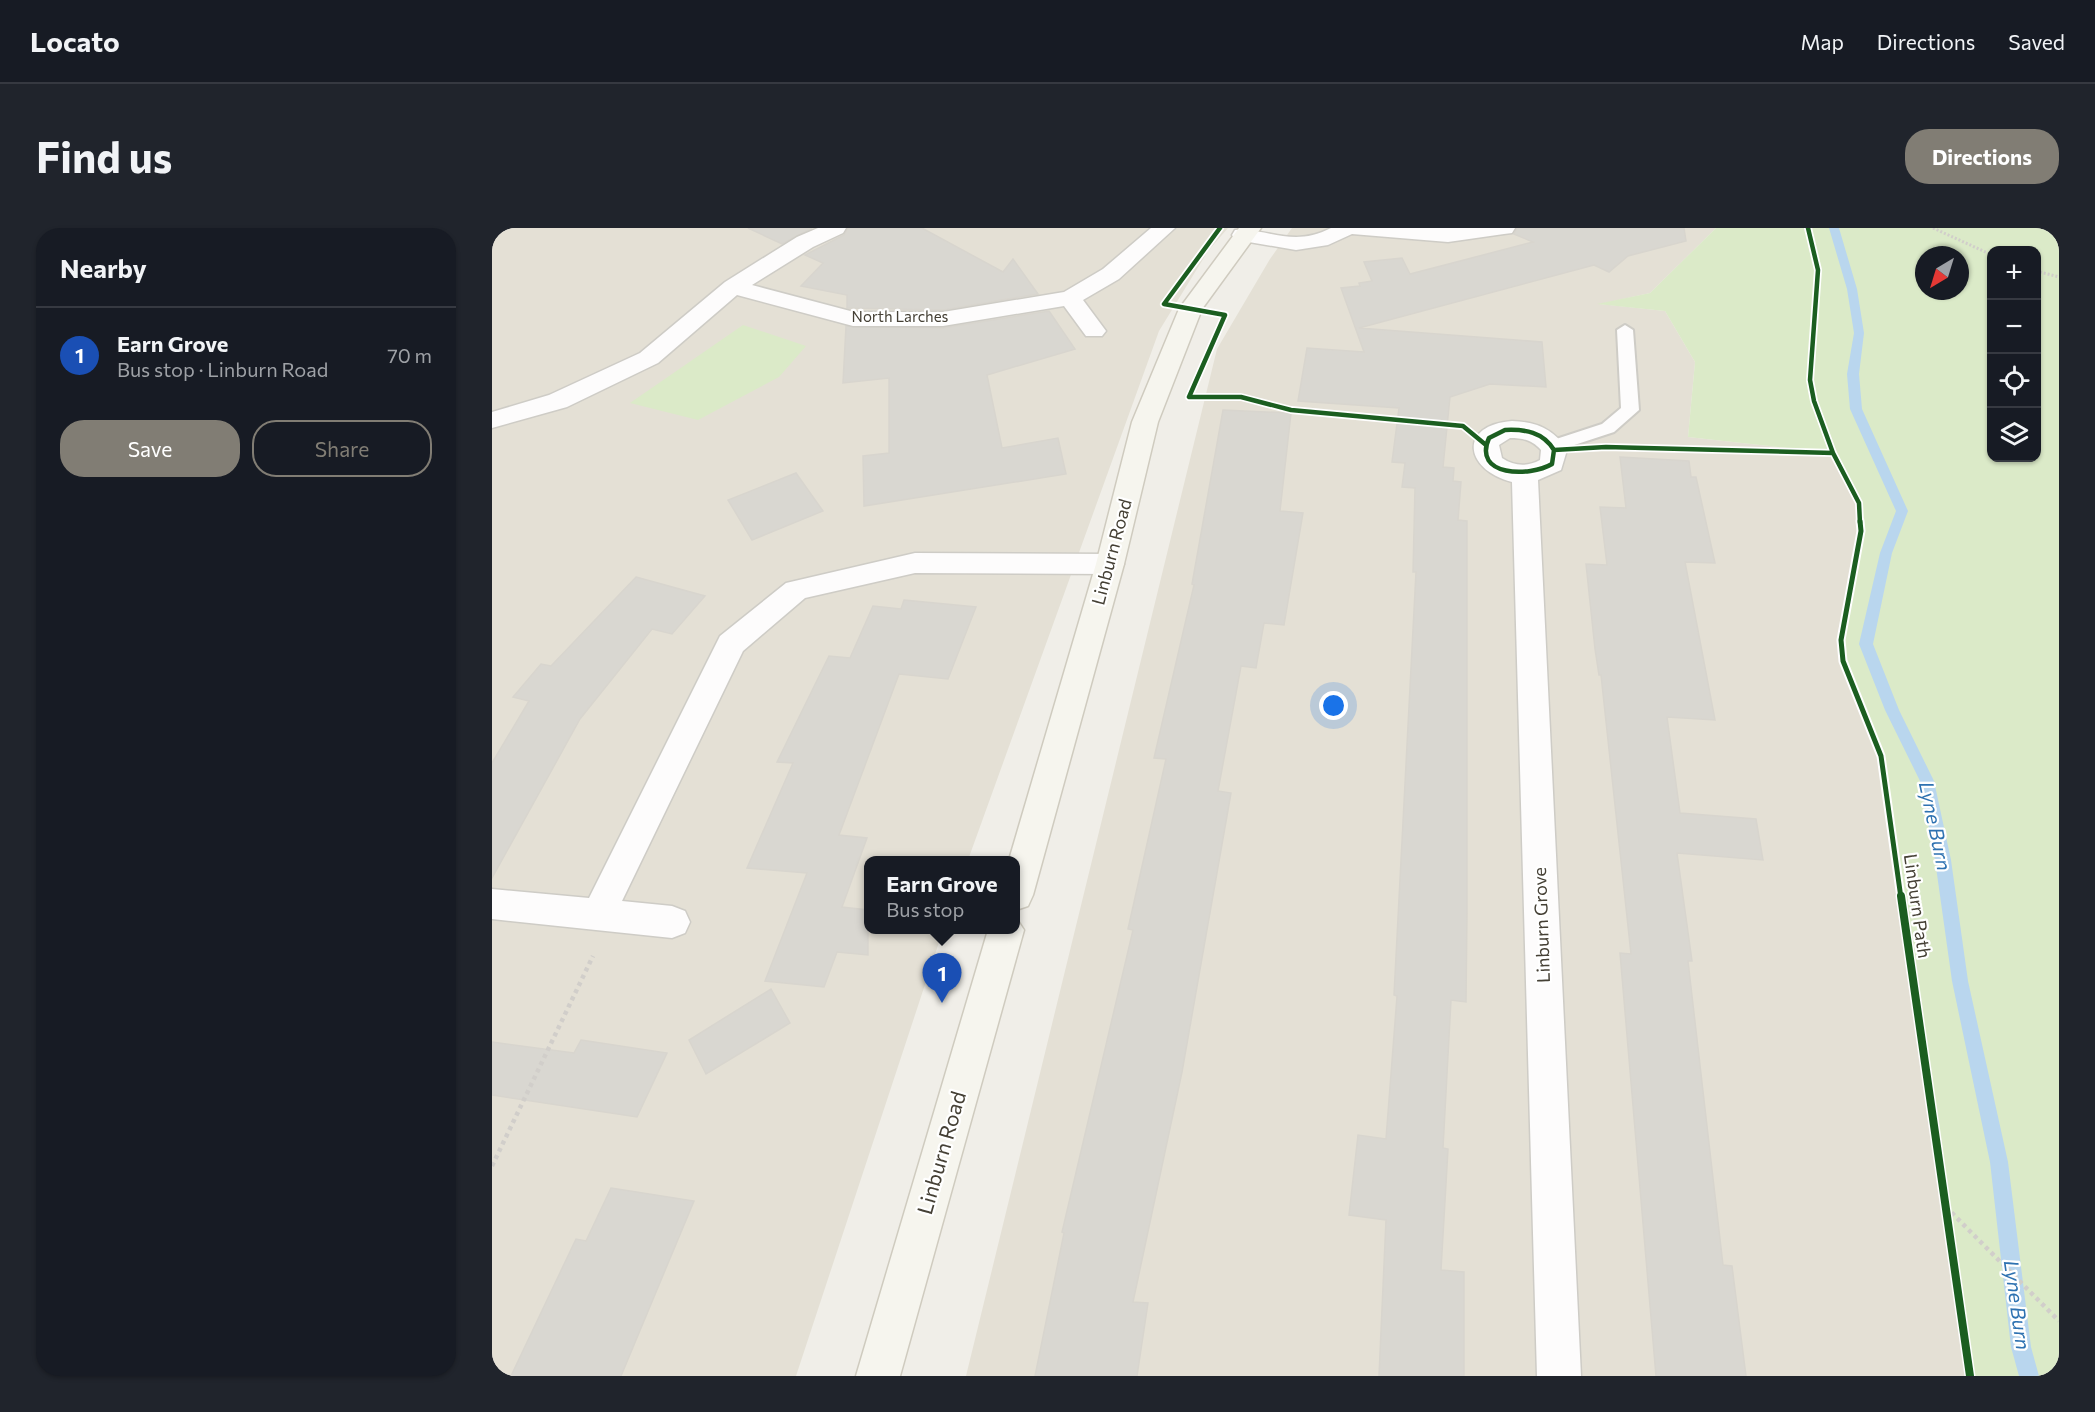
<!DOCTYPE html>
<html lang="en">
<head>
<meta charset="utf-8">
<style>
	:root { --surface:#171b24; --page:#20242c; --text:#f1f3f6; --muted:#9ea1a6; --line:#363941; --accent:#817d74 }
	body { margin:0; font-family:Commissioner,sans-serif; background:var(--page); color:var(--text) }
	.controls { position:absolute; right:18px; top:18px; display:grid; overflow:hidden; border-radius:12px; box-shadow:0 2px 4px #0004 }
	.controls button { width:54px; height:54px; display:grid; place-items:center; padding:0; border:0; border-bottom:2px solid var(--line); background:var(--surface); color:var(--text); font:30px sans-serif }
	.compass { position:absolute; left:1423px; top:18px; width:54px; height:54px; border-radius:50%; background:var(--surface); box-shadow:0 2px 4px #0004; rotate:218deg }
	.you { position:absolute; left:842px; top:478px; width:21px; height:21px; margin:-15px; border:4px solid #fff; border-radius:50%; background:#1a73e8; box-shadow:0 0 0 9px #1a73e833 }
	.badge { display:grid; place-items:center; width:39px; height:39px; border-radius:50%; background:var(--accent); color:#fff; font-size:20px; font-weight:700 }
	.pin { position:absolute; translate:-50% -50px; filter:drop-shadow(0 2px 3px #0008) }
	.pin::after { content:''; position:absolute; top:32px; width:21px; height:18px; background:inherit; clip-path:polygon(0 0,100% 0,50% 100%) }
	.popup { position:absolute; left:372px; top:628px; width:156px; height:78px; box-sizing:border-box; display:grid; place-content:center; border-radius:12px; background:var(--surface); filter:drop-shadow(0 2px 4px #0005); font-size:20px; white-space:nowrap; color:var(--muted) }
	.popup b { font-size:22px; color:var(--text) }
	.popup::after { content:''; position:absolute; left:50%; top:100%; margin-left:-12px; border:12px solid transparent; border-top-color:var(--surface) }
	.list { margin:0; padding:0; list-style:none }
	h2 { display:flex; justify-content:space-between; align-items:center; height:78px; margin:0; padding:0 24px; font-size:26px }
	h2 small { font-size:20px; font-weight:400; color:var(--muted) }
	.list li { display:grid; grid-template-columns:39px 1fr auto; gap:18px; align-items:center; box-sizing:border-box; height:96px; padding:0 24px; border-top:2px solid var(--line) }
	.list b { display:block; font-size:22px; white-space:nowrap }
	.list p { margin:0; font-size:20px; white-space:nowrap; color:var(--muted) }
	.list em { font-size:20px; font-style:normal; color:var(--muted) }
	.actions { display:flex; gap:12px; padding:18px 24px }
	.actions a { flex:1; padding:14px 0; border:2px solid var(--accent); border-radius:24px; text-align:center; font-size:21px; color:var(--accent) }
	.actions .main { background:var(--accent); color:#fff }
	.icon { flex:none; width:33px; height:33px; fill:none; stroke:currentColor; stroke-width:2; stroke-linecap:round; stroke-linejoin:round }
	.map { position:relative; flex:none; width:1567px; height:1148px; overflow:hidden; border-radius:24px }
	header { display:flex; align-items:center; gap:36px; box-sizing:border-box; height:84px; padding:0 30px; background:var(--surface); border-bottom:2px solid var(--line) }
	header strong { font-size:28px }
	nav { display:flex; gap:33px; margin-inline-start:auto; font-size:21px }
	.intro { display:flex; align-items:center; justify-content:space-between; box-sizing:border-box; height:144px; padding:0 36px }
	h1 { margin:0; font-size:42px }
	.button { padding:15px 27px; border-radius:24px; background:var(--accent); color:#fff; font-size:21px; font-weight:700 }
	main { display:flex; gap:36px; padding:0 36px }
	aside { flex:1; background:var(--surface); border-radius:24px; box-shadow:0 2px 4px #0004 }
	.map>svg:first-child { display:block }
	.residential { fill:#e4e0d5 }
	.green { fill:#dbeac8; fill-rule:evenodd }
	.lines { fill:none; stroke-linecap:round; stroke-linejoin:round }
	.stream { fill:#b9d6ee; fill-rule:evenodd }
	.building { fill:#d9d7d1; stroke:#d8d5ce; stroke-width:1.5 }
	.lane-casing { stroke:#ceccc6; stroke-width:4 }
	.street-casing { stroke:#ceccc6; stroke-width:3 }
	.secondary-casing { stroke:#cfcbbf; stroke-width:3 }
	.path-far1 { stroke:#d1ceca; stroke-width:3; stroke-dasharray:2 2; stroke-linecap:butt }
	.path { stroke:#d1ceca; stroke-width:4.5; stroke-dasharray:4 4; stroke-linecap:butt }
	.lane { fill:#fdfcfc; fill-rule:evenodd }
	.street { fill:#fdfcfc; fill-rule:evenodd }
	.secondary { fill:#f6f5ee; fill-rule:evenodd }
	.cycleway-far2-casing { stroke:#fff; stroke-width:8 }
	.cycleway-far1-casing { stroke:#fff; stroke-width:9 }
	.cycleway-casing { stroke:#fff; stroke-width:11 }
	.cycleway-far2 { stroke:#1b5e20; stroke-width:4.5 }
	.cycleway-far1 { stroke:#1b5e20; stroke-width:5 }
	.cycleway { stroke:#1b5e20; stroke-width:8 }
	.labels { text-anchor:middle; stroke-width:4.5; stroke-linejoin:round; paint-order:stroke }
	.far-street-label { font-size:15px; fill:#454035; stroke:#fff }
	.street-label { font-size:18px; fill:#454035; stroke:#fff }
	.water-label { font-size:20px; font-style:italic; fill:#2e72b1; stroke:#fff }
	.near-street-label { font-size:21px; fill:#454035; stroke:#fff }
</style>
</head>
<body>
<header>
<strong>Locato</strong>
<nav><a>Map</a><a>Directions</a><a>Saved</a></nav>
</header>
<div class="intro"><h1>Find us</h1><a class="button">Directions</a></div>
<main>
<aside>
<h2>Nearby<small></small></h2>
<ul class="list">
<li><span class="badge" style="background:#1a4fb4">1</span><div><b>Earn Grove</b><p>Bus stop · Linburn Road</p></div><em>70 m</em></li>
</ul>
<div class="actions"><a class="main">Save</a><a>Share</a></div>
</aside>
<div class="map">
<svg width="1567" height="1148" viewBox="0 0 1567 1148">
	<rect width="100%" height="100%" fill="#f0eee8"/>
	<!-- residential -->
	<path class="residential" d="M0,0H736L716,23L667,103L476,632H376V702H451L304,1148H0Z
		M800,0H1224L1158,65L1108,76L1173,83L1203,134L1196,209L1341,225L1367,275L1369,303L1366,331L1349,412L1389,528L1478,1148H474L725,121L778,31Z"/>
	<!-- green -->
	<path class="green" d="M1224,0H1567V1148H1478L1389,528L1351,433L1349,412L1369,303L1367,275L1341,225L1196,209L1203,134L1173,83L1105,76L1158,65ZM1500,22H1544V230H1500ZM1432,27H1468V63H1432Z
		M251,97L314,118L287,149L206,192L138,175Z"/>
	<g class="lines">
		<!-- stream -->
		<path class="stream" d="M1337,0H1347L1365,61L1372,105L1367,146L1370,181L1416,283L1400,325L1381,416L1407,482L1442,553L1459,632L1476,753L1516,934L1539,1119L1547,1148H1527L1519,1119L1498,934L1460,753L1443,632L1428,553L1393,482L1367,416L1388,325L1404,283L1358,181L1355,146L1362,105L1355,61Z"/>
	</g>
	<!-- building -->
	<path class="building" d="M256,0H320L290,16Z
		M356,0H430L511,44L521,31L546,66L451,82L355,80V67L309,58L331,35L313,27L352,7Z
		M1025,0H1192L1194,13L1136,28L1117,44L1102,37L867,100L1050,114L1054,159L998,156L958,169L951,239L962,240L961,253L969,254L966,292L975,293V685L974,774L959,772L951,920L956,921L949,1042L972,1044V1148H887L894,992L857,987L866,907L894,911L905,768L902,767L924,344H921L923,260L910,259L913,235L900,234L907,180L806,173L815,120L872,124L849,60L868,58L867,55L880,53L872,34L910,30L918,46L1041,14L1022,6Z
		M557,83L583,121L495,147L510,220L566,210L574,246L372,278L371,228L397,225V150L351,155L354,98L451,100Z
		M731,182L799,185L788,283L811,285L792,397L772,395L764,440L749,438L726,563L739,565L690,844L641,1074L656,1075L645,1148H543L572,1005L570,1004L641,702L636,701L674,531L662,530L702,357L700,356Z
		M1128,229L1197,233L1199,249H1204L1223,335L1193,334L1223,492L1175,489L1188,585L1264,591L1271,632L1185,625L1200,733H1196L1231,1037L1240,1038L1254,1148H1164L1128,725L1139,726L1109,447H1107L1103,421L1094,336L1115,337L1108,279L1134,280Z
		M304,245L331,283L260,312L236,272Z
		M144,349L213,368L180,406L160,401L88,491L0,650V535L37,473L21,469L49,436L59,438Z
		M412,372L484,379L456,451L407,446L347,607L375,610L350,679L376,682V727L345,724L332,759L273,753L315,645L255,640L301,535L285,534L337,428L358,430L381,378L409,381Z
		M279,761L298,795L214,846L197,812Z
		M89,812L175,825L145,889L0,867V814L82,825Z
		M119,960L202,973L129,1148H19L84,1011L94,1013Z"/>
	<g class="lines">
		<defs>
			<path id="lane" d="M1133,97L1141,102L1147,182L1122,204L1067,222H1055L1052,218L1055,214L1110,196L1129,180L1125,102Z"/>
			<path id="street" d="M326,0H354L351,5L321,19L260,57L362,84H451L572,64L611,41L659,0H683L627,51L591,72L614,103L610,108H594L572,78L451,98H361L245,67L166,135L75,179L0,200V184L57,167L148,125L233,54L305,9Z
				M839,0H1023L1020,5L1012,6L956,14L860,6L836,17L804,22L751,13L743,12L740,7L743,2C776,0 801,20 839,0Z
				M1020,193C1045,194 1062,201 1075,222L1069,242L1046,252L1089,1148H1045L1020,254C972,242 966,197 1020,193ZM1018,210C1031,210 1040,212 1049,222L1048,232C1035,239 1022,238 1010,230L1007,217Z
				M423,325L618,326L628,329L632,336L628,343L618,346L423,345L313,370L251,423L130,673L180,678L193,683L198,694L193,705L180,710L0,691V661L97,670L228,408L294,355Z"/>
			<path id="secondary" d="M747,0H769L710,81L666,194L632,336L541,667L536,678L524,682V632H517L604,336L640,194L687,81Z
				M524,690L532,702L408,1148H364L496,702H524Z"/>
		</defs>
		<!-- lane casing -->
		<use href="#lane" class="lane-casing"/>
		<!-- street casing -->
		<use href="#street" class="street-casing"/>
		<!-- secondary casing -->
		<use href="#secondary" class="secondary-casing"/>
		<!-- path-far1 -->
		<path class="path-far1" d="M1441,0L1500,27
			M1544,43L1567,49
			M704,169H749L799,182L964,197"/>
		<!-- path -->
		<path class="path" d="M0,938L101,728
			M1454,979L1567,1093"/>
		<!-- lane -->
		<use href="#lane" class="lane"/>
		<!-- street -->
		<use href="#street" class="street"/>
		<!-- secondary -->
		<use href="#secondary" class="secondary"/>
		<defs>
			<path id="cycleway-far2" d="M728,0L672,76L733,87L697,169H749L799,182L971,198L994,217
				M1316,0L1326,42L1318,152L1322,173L1341,225L1367,275L1368,295
				M1013,202C1033,201 1051,204 1062,222L1060,236C1038,249 980,249 997,210Z
				M1062,222L1114,219L1341,225"/>
			<path id="cycleway-far1" d="M1368,293L1369,303L1349,412L1351,433L1389,528L1409,670"/>
			<path id="cycleway" d="M1409,668L1478,1148"/>
		</defs>
		<!-- cycleway-far2 casing -->
		<use href="#cycleway-far2" class="cycleway-far2-casing"/>
		<!-- cycleway-far1 casing -->
		<use href="#cycleway-far1" class="cycleway-far1-casing"/>
		<!-- cycleway casing -->
		<use href="#cycleway" class="cycleway-casing"/>
		<!-- cycleway-far2 -->
		<use href="#cycleway-far2" class="cycleway-far2"/>
		<!-- cycleway-far1 -->
		<use href="#cycleway-far1" class="cycleway-far1"/>
		<!-- cycleway -->
		<use href="#cycleway" class="cycleway"/>
	</g>
	<g class="labels">
		<!-- far-street labels -->
		<g class="far-street-label">
			<text x="408" y="94">North Larches</text>
		</g>
		<!-- street labels -->
		<g class="street-label">
			<text transform="translate(620 324) rotate(-75)" y="6">Linburn Road</text>
			<text transform="translate(1425 678) rotate(82)" y="6">Linburn Path</text>
			<text transform="translate(1050 697) rotate(-92)" y="6">Linburn Grove</text>
		</g>
		<!-- water labels -->
		<g class="water-label">
			<text transform="translate(1443 598) rotate(78)" y="7">Lyne Burn</text>
			<text transform="translate(1525 1077) rotate(82)" y="7">Lyne Burn</text>
		</g>
		<!-- near-street labels -->
		<g class="near-street-label">
			<text transform="translate(450 925) rotate(-74)" y="7">Linburn Road</text>
		</g>
	</g>
</svg>
<div class="controls">
<button>+</button>
<button>−</button>
<button><svg class="icon" aria-label="locate" viewBox="0 0 24 24"><circle cx="12" cy="12" r="6"/><path d="M12 2v4M12 18v4M2 12h4M18 12h4"/></svg></button>
<button><svg class="icon" aria-label="layers" viewBox="0 0 24 24"><path d="M12 4l9 5-9 5-9-5zM3 14l9 5 9-5"/></svg></button>
</div>
<svg class="compass" viewBox="-18 -18 36 36"><path d="M0-13l5 13h-10z" fill="#e53935"/><path d="M0 13l5-13h-10z" fill="#9ea1a6"/></svg>
<div class="you"></div>
<div class="pin badge" style="left:450px;top:775px;background:#1a4fb4">1</div>
<div class="popup"><b>Earn Grove</b>Bus stop</div>
</div>
</main>
</body>
</html>
